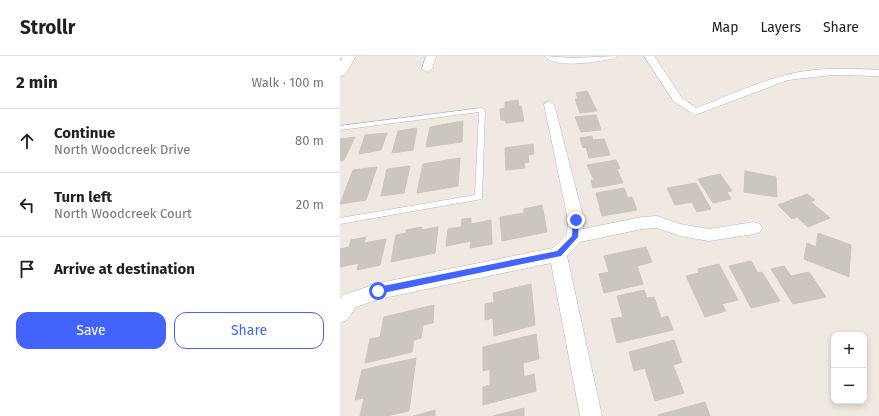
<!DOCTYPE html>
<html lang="en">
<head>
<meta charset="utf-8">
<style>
	:root { --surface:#fff; --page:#f2f2f2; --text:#202124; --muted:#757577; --line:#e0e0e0; --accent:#4264fb }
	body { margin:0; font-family:"Fira Sans",sans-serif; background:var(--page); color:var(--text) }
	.controls { position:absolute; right:12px; bottom:12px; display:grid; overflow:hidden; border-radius:8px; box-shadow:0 2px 6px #0003 }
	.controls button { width:36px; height:36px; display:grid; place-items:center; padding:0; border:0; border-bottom:1px solid var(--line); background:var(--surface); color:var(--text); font:20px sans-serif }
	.stop { position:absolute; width:12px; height:12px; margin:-9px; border:3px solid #4264fb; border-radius:50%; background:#fff }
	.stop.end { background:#4264fb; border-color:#fff; box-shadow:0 1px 4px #0008 }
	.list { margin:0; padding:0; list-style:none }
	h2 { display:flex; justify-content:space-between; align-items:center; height:52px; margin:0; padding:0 16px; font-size:17px }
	h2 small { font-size:13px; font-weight:400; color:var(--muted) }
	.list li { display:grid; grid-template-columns:26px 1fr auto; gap:12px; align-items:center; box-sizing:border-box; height:64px; padding:0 16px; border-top:1px solid var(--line) }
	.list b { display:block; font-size:15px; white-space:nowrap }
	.list p { margin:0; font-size:13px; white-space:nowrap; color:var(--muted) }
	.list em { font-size:13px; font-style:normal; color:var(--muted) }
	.actions { display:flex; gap:8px; padding:12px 16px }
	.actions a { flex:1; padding:9px 0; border:1px solid var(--accent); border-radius:12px; text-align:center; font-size:14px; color:var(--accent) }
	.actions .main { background:var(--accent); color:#fff }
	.icon { flex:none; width:22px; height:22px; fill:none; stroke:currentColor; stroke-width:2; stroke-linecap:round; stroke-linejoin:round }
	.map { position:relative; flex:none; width:539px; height:360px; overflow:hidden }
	header { display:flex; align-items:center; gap:24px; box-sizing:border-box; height:56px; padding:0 20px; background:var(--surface); border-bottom:1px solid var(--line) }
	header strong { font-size:19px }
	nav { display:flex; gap:22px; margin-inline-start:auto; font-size:14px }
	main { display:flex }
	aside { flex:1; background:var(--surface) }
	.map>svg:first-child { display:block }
	.building { fill:#cbc7bf; stroke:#cbc5ba }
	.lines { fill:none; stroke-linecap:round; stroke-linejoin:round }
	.lane-casing { stroke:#b4b7c1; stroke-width:1 }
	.street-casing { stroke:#b4b7c1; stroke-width:1 }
	.secondary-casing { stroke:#b4b7c1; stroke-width:1 }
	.lane { fill:#fff; fill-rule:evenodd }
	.street { fill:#fff; fill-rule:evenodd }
	.secondary { fill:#fff; fill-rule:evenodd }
	.route { fill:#4264fb }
</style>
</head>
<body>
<header>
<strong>Strollr</strong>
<nav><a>Map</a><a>Layers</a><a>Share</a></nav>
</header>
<main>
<aside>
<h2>2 min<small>Walk · 100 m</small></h2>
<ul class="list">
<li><svg class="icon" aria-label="ahead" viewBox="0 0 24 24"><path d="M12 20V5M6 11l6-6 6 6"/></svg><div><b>Continue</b><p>North Woodcreek Drive</p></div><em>80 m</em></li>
<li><svg class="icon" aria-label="left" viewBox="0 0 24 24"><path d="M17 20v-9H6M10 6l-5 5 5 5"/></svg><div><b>Turn left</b><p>North Woodcreek Court</p></div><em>20 m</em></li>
<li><svg class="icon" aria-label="arrive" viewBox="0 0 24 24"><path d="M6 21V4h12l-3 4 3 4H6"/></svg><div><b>Arrive at destination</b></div></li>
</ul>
<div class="actions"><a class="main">Save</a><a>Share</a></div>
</aside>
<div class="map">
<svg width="539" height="360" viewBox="0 0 539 360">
	<rect width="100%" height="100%" fill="#efe9e1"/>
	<!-- building -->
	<path class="building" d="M247,35L257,55L240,57L235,43H238L236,37Z
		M178,44L179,50H181L184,65L166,67L165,64H161L160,53L165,52V46Z
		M256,59L261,74L241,76L235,61Z
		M123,65L122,86L86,91L90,71Z
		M77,72L73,94L52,97L58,75Z
		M47,77L41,94L19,98L25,79Z
		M252,80L253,84L264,83L270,99L249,102L246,91L243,92L240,82Z
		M15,81L4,104L0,105V83Z
		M193,88L194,98L188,99L189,106L184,107L185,112L166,114L165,92Z
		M120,102L118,130L77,137L83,108Z
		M276,104L280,112L277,113L283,127L253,132L251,124H254L247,109Z
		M70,110L64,137L41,140L47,113Z
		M37,111L26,144L0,148L13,114Z
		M405,115L436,121L437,141L404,136Z
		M380,118L392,135L387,136L391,143L373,147L358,123Z
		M356,127L371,153L357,156L352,146L335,149L327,132Z
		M284,132L288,142L292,141L297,154L262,160L256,137Z
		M467,138L475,144L471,146L490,162L468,171L457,161L452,163L438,149Z
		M202,149L207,176L162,185L160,161L184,157V153Z
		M131,162V168L151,164L152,188L130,192L131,185L106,190L108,173L121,171L122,163Z
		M82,171L81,174L98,171L95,197L51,206L56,179L66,177V174Z
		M478,177L511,189L509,221L464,203L467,187L476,191Z
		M26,181L24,187L46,183L40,209L17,214L19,207L0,211V193L9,191L11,184Z
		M306,191L312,206L297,210L303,228L264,237L259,218L269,216L264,200Z
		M411,205L418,217L422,216L440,245L411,252L389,210Z
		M379,208L398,244L382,248L386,255L365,261L346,220L359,217L358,213Z
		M444,210L451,220L469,216L486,241L453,248L431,213Z
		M191,228L195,269L154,280L153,262L145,264V248L154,246L153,237Z
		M304,234L307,242L314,241L321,262L328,260L333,274L277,287L271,263L283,261L277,240Z
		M94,249L93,267L83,269L81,282L74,284L72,296L25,307L30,283L40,281L44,261Z
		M196,278L199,303L183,307L184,321L194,318L196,335L143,349V331L150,329V313L143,315V291Z
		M334,284L342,306L333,309L344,337L315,345L305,312L294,315L289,296Z
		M76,302L69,355L47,360H20L24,342L15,344L22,314Z
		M365,346L370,360H319L318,359Z
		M184,352V360H153Z
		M95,354V360H73Z"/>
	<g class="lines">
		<defs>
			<path id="lane" d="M0,0H9L0,2Z
				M142,52L145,54L142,143L0,168V162L135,139L139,56L0,74V70Z"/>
			<path id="street" d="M86,0H96L92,13L87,16L82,13Z
				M204,0L233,2L278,0L273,3C256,5 218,14 204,0Z
				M304,0H314L342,42L356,52C385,41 413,28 442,20C473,11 507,12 539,14V20L492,19L448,24L355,59L334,46Z
				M209,45L214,48L244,164L243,173L302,161L317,160L340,168L369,173L414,166L420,168L422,172L420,176L414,178L369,185L340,180L317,172L302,173L240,186L227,200L262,360H240L211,207L39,243L16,251L7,264L0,267V243L3,239L39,227L213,192L227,178L228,164L204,48Z"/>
			<path id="secondary" d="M4,0H16L5,19L0,20V6Z"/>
		</defs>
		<!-- lane casing -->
		<use href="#lane" class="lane-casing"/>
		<!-- street casing -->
		<use href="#street" class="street-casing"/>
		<!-- secondary casing -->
		<use href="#secondary" class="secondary-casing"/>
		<!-- lane -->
		<use href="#lane" class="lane"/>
		<!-- street -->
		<use href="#street" class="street"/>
		<!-- secondary -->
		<use href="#secondary" class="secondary"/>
	</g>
	<!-- route -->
	<path class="route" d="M236,161L239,164L238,181L221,200L38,238L35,235L38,231L217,195L232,180L233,164Z"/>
</svg>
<div class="controls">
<button>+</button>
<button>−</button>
</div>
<div class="stop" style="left:38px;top:235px"></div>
<div class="stop end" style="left:236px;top:164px"></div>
</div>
</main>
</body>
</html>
